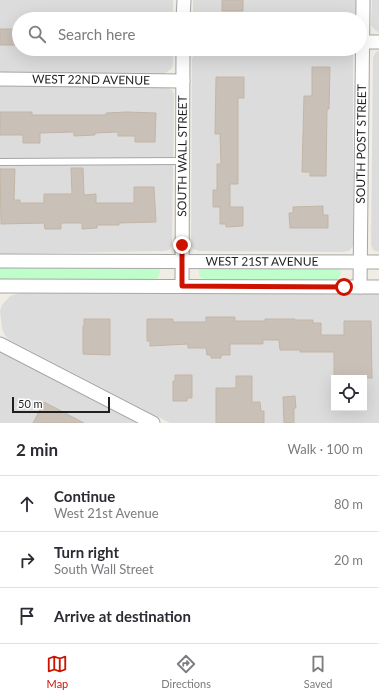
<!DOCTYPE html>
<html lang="en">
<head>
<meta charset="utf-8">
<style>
	:root { --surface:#fff; --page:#f2f2f3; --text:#2b2b33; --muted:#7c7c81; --line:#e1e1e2; --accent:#ce1200 }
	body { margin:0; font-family:Lato,sans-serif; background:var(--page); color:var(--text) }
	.controls { position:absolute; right:12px; bottom:12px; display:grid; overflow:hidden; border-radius:0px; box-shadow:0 4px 16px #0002 }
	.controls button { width:36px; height:36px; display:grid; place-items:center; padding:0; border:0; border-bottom:1px solid var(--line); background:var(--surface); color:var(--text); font:20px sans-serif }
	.scale { position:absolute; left:12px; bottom:10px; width:98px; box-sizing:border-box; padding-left:4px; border:2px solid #1f1f1f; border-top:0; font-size:11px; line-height:14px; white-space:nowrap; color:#1f1f1f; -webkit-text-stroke:3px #fff; paint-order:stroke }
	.stop { position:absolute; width:12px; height:12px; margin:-9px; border:3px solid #ce1200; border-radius:50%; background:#fff }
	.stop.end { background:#ce1200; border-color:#fff; box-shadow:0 1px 4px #0008 }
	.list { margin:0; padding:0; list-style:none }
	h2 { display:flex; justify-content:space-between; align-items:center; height:52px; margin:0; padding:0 16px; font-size:17px }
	h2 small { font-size:13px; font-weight:400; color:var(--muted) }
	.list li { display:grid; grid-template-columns:26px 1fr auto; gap:12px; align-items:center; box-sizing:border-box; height:56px; padding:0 16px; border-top:1px solid var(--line) }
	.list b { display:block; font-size:15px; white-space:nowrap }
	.list p { margin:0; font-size:13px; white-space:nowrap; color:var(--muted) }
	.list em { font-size:13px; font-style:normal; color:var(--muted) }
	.icon { flex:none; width:22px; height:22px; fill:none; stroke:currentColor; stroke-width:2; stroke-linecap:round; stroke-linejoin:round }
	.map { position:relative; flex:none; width:379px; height:423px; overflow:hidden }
	.search { position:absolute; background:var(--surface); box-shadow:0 4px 16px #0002; left:12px; right:12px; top:12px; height:44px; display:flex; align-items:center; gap:10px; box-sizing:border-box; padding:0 14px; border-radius:22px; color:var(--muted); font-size:15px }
	.sheet { height:220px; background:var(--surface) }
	nav { display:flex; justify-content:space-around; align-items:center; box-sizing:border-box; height:56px; border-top:1px solid var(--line); background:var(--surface); font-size:11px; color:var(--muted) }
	nav a { display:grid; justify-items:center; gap:2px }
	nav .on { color:var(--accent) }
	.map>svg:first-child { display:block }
	.residential { fill:#dddcdc; fill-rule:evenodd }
	.park { fill:#bffdca }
	.building { fill:#c9c0b7; stroke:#c3b5a6 }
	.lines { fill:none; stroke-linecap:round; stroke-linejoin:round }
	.service-casing { stroke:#a6a6a6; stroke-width:8 }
	.minor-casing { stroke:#a6a6a6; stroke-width:15 }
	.service { stroke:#fff; stroke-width:6 }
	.minor { stroke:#fff; stroke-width:13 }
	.route { stroke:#ce1200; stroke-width:5 }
	.labels { text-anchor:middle; stroke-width:4; stroke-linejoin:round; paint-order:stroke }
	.street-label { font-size:12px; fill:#1f1f1f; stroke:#fff }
</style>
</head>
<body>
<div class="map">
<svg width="379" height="423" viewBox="0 0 379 423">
	<rect width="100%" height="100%" fill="#f0ede5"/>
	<!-- residential -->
	<path class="residential" d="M0,0H173V19H19V49H173V65L171,69L164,74L0,72Z
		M193,0H356V19H193Z
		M372,0H379V33L373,28L371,25Z
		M197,50H348L353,54V246L349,251L343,252L199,251L193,249L191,246L192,59L195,52Z
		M379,51V252L373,250L371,245L373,57L376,52Z
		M0,85L165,86L172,90L174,94L172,241V245L169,250L165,251L0,254Z
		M20,293L379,294V423H170L8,339L4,334L2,327L0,311L2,305L10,296ZM334,378H364V408H334Z
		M0,351L139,423H0Z"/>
	<!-- park -->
	<path class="park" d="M0,265L158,266C161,270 160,276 156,279H0Z
		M201,266L338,267L341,273L338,279L335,280L204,279L199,276V269Z"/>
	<!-- building -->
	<path class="building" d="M222,0H243V11H222Z
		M0,29H19V45H0Z
		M312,67H330L329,109H327L326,176H310V172H302L304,96H312Z
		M216,77H244V98H238V184H230V207H243V226L226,227V224H220V207H213V190H217V164H221L220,134H215Z
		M0,112H32V115H106V113L127,112L156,113L155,142H135V136H118V132L95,133V135L74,136V132L40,133V143H23V135H0Z
		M71,168H83L84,195L96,194V203H134V187H154L156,222L119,223V225H97V228L82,229V223H61V229H45L44,223L1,224L0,169H15L14,200H20V203H44V194H72Z
		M323,206V215H328V228H290L289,213H293V207Z
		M206,317H235V321H265V319H295V320H313V323H321V335H344V321H371L372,378H334V352H300V350H280L279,340H263V344H230V355H221V358H211V355H207L206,348H188V344L150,346V341H147V319H173V322H206Z
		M84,319H110V355L83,354V326H84Z
		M175,375H192V398H187V401H173V381H175Z
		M236,376H252V402H260L261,411H264V423H216V388H236Z
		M295,396L296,408H294V423H284L283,397Z
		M44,402L84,423H33Z"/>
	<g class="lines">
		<defs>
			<path id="service" d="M0,162L182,161"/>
			<g id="minor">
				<path d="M183,19L184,0"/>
				<path d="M360,42H379"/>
				<path id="s1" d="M0,79L183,81"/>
				<path id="s2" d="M0,261L379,262"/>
				<path d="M0,286L379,287"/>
				<path id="s3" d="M182,286L183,49"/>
				<path id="s4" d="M360,287L363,0"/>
				<path d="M0,344L153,423"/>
			</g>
		</defs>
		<!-- service casing -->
		<use href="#service" class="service-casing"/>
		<!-- minor casing -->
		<use href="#minor" class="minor-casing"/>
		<!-- service -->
		<use href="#service" class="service"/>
		<!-- minor -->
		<use href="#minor" class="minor"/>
	</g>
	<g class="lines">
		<!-- route -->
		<path class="route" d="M182,245V286L344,287"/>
	</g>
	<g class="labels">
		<!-- street labels -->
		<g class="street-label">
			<text dy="4" stroke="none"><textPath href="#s1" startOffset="91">WEST 22ND AVENUE</textPath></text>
			<text dy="4" stroke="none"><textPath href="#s4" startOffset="143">SOUTH POST STREET</textPath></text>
			<text dy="4" stroke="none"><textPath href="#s3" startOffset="130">SOUTH WALL STREET</textPath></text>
			<text dy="4" stroke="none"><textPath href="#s2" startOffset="262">WEST 21ST AVENUE</textPath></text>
		</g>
	</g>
</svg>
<div class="controls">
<button><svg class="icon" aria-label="locate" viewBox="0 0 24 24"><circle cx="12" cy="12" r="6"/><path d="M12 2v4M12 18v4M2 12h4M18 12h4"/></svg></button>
</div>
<div class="scale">50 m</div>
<div class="stop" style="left:344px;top:287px"></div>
<div class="stop end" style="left:182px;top:245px"></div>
<div class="search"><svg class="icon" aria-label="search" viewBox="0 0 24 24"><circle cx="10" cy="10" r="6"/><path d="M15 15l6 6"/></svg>Search here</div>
</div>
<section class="sheet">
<h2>2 min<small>Walk · 100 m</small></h2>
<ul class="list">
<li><svg class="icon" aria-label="ahead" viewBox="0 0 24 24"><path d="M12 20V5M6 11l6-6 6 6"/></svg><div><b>Continue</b><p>West 21st Avenue</p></div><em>80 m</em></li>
<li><svg class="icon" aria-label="right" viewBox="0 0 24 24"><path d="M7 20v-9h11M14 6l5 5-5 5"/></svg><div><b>Turn right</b><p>South Wall Street</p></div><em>20 m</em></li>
<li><svg class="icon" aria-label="arrive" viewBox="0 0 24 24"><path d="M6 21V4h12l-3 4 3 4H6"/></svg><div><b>Arrive at destination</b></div></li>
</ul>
</section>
<nav>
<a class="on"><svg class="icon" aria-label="map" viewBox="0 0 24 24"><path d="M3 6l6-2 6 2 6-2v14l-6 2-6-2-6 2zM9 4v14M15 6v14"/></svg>Map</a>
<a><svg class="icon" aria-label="directions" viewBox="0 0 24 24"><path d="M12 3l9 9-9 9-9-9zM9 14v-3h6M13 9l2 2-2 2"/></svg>Directions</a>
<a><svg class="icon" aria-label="saved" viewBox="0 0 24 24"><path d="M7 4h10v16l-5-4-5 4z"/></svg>Saved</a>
</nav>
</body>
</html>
